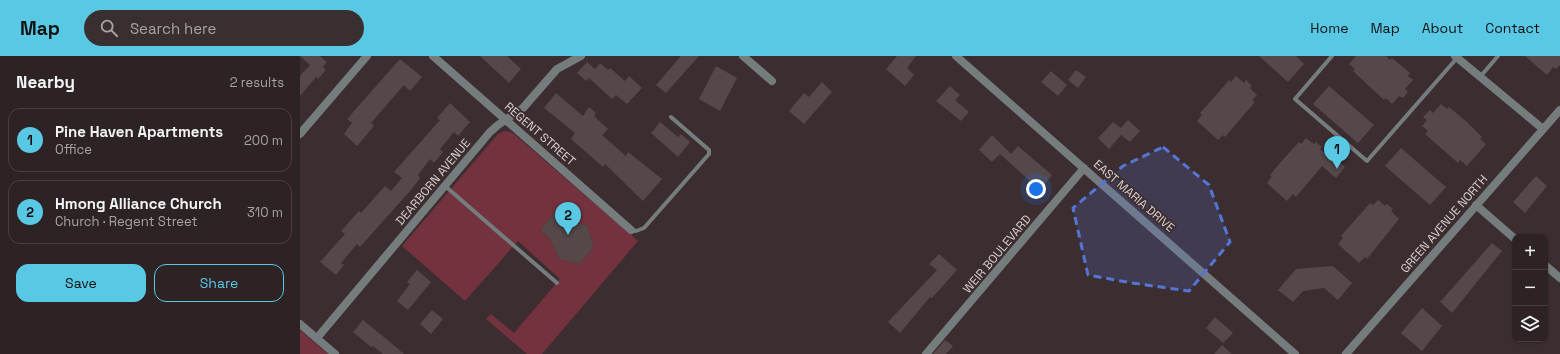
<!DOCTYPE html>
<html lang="en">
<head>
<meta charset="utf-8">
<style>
	:root { --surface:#2d2224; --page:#392f31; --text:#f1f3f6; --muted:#a7a4a6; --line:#483f41; --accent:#59c8e5 }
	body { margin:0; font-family:"Space Grotesk",sans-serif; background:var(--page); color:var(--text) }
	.controls { position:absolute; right:12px; bottom:12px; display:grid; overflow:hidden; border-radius:8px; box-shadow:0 1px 3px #0004 }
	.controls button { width:36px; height:36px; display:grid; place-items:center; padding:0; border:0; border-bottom:1px solid var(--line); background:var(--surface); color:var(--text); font:20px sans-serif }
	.you { position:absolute; left:736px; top:133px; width:14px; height:14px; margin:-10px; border:3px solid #fff; border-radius:50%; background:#1a73e8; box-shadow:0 0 0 6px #1a73e833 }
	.badge { display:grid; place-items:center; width:26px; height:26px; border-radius:50%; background:var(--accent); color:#111; font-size:13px; font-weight:700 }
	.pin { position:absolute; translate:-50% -33px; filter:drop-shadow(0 1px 2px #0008) }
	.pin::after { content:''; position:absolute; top:21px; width:14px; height:12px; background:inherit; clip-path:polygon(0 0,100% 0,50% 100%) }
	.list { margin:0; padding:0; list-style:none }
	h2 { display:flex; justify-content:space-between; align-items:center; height:52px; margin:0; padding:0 16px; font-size:17px }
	h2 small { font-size:13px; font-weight:400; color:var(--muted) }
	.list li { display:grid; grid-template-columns:26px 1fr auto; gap:12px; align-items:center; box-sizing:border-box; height:64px; margin:0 8px 8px; padding:0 8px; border:1px solid var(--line); border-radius:12px }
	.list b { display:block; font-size:15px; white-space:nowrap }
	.list p { margin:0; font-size:13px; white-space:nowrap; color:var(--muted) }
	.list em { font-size:13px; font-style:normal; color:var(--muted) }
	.actions { display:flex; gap:8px; padding:12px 16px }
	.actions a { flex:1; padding:9px 0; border:1px solid var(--accent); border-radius:12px; text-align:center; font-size:14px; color:var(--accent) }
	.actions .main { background:var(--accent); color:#111 }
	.icon { flex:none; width:22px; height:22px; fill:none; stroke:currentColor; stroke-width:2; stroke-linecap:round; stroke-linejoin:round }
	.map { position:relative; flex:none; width:1260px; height:298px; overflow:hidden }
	header { display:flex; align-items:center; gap:24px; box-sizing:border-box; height:56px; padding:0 20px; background:var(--accent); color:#111 }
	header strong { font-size:19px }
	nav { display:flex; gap:22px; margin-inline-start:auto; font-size:14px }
	.search { width:280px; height:36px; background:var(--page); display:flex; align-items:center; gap:10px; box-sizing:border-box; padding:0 14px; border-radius:22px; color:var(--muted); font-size:15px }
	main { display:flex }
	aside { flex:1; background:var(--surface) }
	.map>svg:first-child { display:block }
	.green { fill:#74323e; fill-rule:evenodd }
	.building { fill:#564749 }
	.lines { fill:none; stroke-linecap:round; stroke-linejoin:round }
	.service { stroke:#757c7e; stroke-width:4 }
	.minor { stroke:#757c7e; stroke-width:8 }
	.tertiary { stroke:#757c7e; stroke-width:8 }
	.marked { fill:#5575d5; fill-opacity:0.2; stroke:#5575d5; stroke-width:3; stroke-dasharray:8 5; stroke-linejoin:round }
	.labels { text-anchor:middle; stroke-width:3.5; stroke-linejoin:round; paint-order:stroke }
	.street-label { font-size:12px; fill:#d8cfcf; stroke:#3c2e30 }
</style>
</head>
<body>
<header>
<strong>Map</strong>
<div class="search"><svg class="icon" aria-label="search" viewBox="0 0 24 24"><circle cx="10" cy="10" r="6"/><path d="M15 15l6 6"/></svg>Search here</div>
<nav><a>Home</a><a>Map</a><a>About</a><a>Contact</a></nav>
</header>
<main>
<aside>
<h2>Nearby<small>2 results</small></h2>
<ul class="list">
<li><span class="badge">1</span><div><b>Pine Haven Apartments</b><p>Office</p></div><em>200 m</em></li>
<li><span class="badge">2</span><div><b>Hmong Alliance Church</b><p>Church · Regent Street</p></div><em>310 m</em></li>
</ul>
<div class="actions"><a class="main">Save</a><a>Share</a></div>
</aside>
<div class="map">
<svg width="1260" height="298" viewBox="0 0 1260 298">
	<rect width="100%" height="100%" fill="#3c2e30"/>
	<!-- green -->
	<path class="green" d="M204,75L211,76L215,79L338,185L242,298H227L186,263L191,258L214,277L260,223L218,185L165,245L102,190L197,79ZM255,156L266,166L287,169L294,191L279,208L259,203L251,184L240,174Z
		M0,274L28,298H0Z"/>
	<!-- building -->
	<path class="building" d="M0,0H20L27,6L23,11L26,14L18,23L16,21L0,40V20L10,9Z
		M180,0H207L221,13L209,27Z
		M381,0H399L366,37L356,29Z
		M597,0H616L607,12L614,19L605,30L586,13Z
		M959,0H996L1004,8L988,26Z
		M1056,0H1086L1090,4L1092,2L1110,17L1108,20L1113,24L1105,33L1108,36L1103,42L1099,40L1092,48L1086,42L1084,44L1053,15L1055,13L1049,8Z
		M1225,0H1260V9L1256,13L1253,11L1247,19Z
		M100,3L122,21L110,35L104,29L71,67L74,70L57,90L44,78L52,67L47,63Z
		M287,6L295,13L300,7L308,14L310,12L325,25L329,20L342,32L327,48L316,39L312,43L289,22L286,25L277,17Z
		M416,10L437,22L420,55L399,43Z
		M776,14L786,21L778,32L768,24Z
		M751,15L767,29L758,40L741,26Z
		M936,20L944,27L946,24L952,30L950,32L957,39L952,44L955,46L925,81L923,79L918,84L897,65L902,59L900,57L910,46L929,24L931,26Z
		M522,26L532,36L504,68L489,55L504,37L509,41Z
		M650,30L660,39L655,44L669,56L661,65L636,45Z
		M1029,30L1074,69L1058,87L1013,48Z
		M256,37L283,60L289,51L296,57L294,60L308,73L302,79L326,100L328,96L362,123L343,145L305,108L303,111L271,83L275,77L244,52Z
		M150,47L170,66L158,80L154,76L140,93L143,96L134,107L130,103L118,119L120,122L110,135L60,191L57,188L41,207L44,209L36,219L20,206L45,178L41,175L59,155L61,157L85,130L91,135L102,122L94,116L140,64L137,62Z
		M1141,48L1147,53L1149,51L1167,66L1182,81L1180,83L1186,88L1167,110L1160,104L1158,107L1125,78L1128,75L1122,70L1127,64L1123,61L1130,54L1133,57Z
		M828,64L840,75L830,86L821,79L809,93L798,82L813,66L821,72Z
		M360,66L378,81L381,78L390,86L378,101L351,77Z
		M692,79L711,98L718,90L752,119L740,134L700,98L692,106L679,94Z
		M1006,82L1014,88L1016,86L1022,91L1020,93L1036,107L1038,105L1045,111L1036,122L1022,110L996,141L993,138L987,145L967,127L972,120L970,119L979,108L999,86L1001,88Z
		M1101,92L1146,131L1130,149L1085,110Z
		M1236,120L1247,130L1225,157L1213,146Z
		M1078,144L1085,150L1087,148L1093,153L1091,155L1099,163L1067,203L1065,201L1059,207L1038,188L1043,182L1041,180L1070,147L1073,149Z
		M255,156L266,166L287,169L294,191L279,208L259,203L251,184L240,174Z
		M1192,187L1202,195L1152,257L1140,246Z
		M639,198L657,214L632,242L630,241L600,277L588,266L637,214L629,208Z
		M1033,210L1052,227L1038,244L1024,232L1003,235L993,246L978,234L996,213Z
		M117,214L131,226L108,254L97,245L110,228L107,226Z
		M1122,252L1142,270L1122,295L1101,277Z
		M132,254L143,263L131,278L120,268Z
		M915,261L933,277L923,287L906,272Z
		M63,264L90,286L104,298H83L73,290L71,291L53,276Z
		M645,284L653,290L646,298H633Z
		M922,289L932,298H914Z"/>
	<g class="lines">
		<!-- service -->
		<path class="service" d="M1032,0L995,43L1067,105L1157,2
			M1180,21L1198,0
			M145,130L257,227
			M331,174L336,175L344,172L409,98V94L371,61"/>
		<!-- minor -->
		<path class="minor" d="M133,0L331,174
			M443,0L472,25
			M656,0L995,298
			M1155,0L1243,73
			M0,78L67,0
			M1176,149L1215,183
			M1245,209L1260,222
			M0,268L35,298
			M17,282L190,76L198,69L223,52L257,13L281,0
			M626,298L784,112"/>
		<!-- tertiary -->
		<path class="tertiary" d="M1046,298L1260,54"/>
	</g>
	<!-- marked area -->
	<path class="marked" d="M863,91L909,129L930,186L889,235L832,227L788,219L773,152L823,110Z"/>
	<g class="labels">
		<!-- street labels -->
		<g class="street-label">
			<text transform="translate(240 78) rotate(41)" y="4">REGENT STREET</text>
			<text transform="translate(133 126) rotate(-50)" y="4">DEARBORN AVENUE</text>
			<text transform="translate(834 140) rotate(41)" y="4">EAST MARIA DRIVE</text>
			<text transform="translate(1144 168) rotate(-49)" y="4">GREEN AVENUE NORTH</text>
			<text transform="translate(697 198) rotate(-50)" y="4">WEIR BOULEVARD</text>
		</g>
	</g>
</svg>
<div class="controls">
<button>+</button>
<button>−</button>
<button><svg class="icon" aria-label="layers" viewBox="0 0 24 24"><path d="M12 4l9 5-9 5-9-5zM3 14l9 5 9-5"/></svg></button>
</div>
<div class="you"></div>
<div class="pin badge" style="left:1037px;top:113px">1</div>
<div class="pin badge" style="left:268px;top:179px">2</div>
</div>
</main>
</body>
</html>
